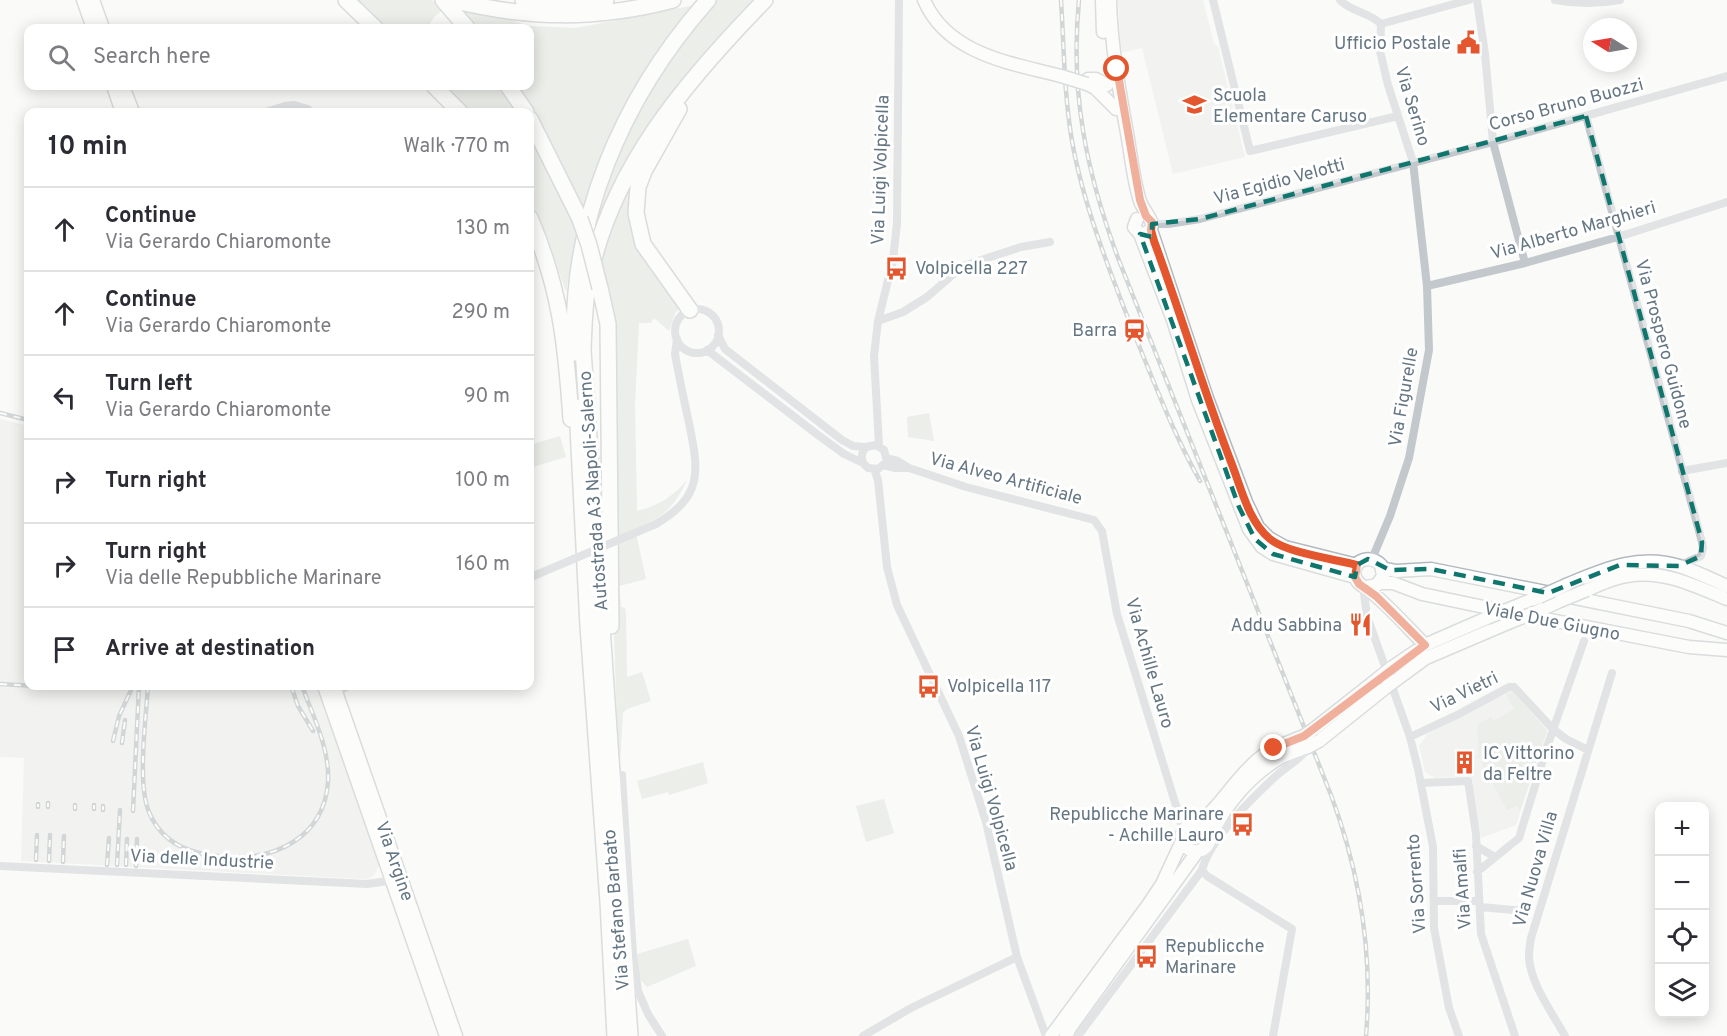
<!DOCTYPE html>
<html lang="en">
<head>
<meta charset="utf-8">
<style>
	:root { --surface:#fff; --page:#f7f7f7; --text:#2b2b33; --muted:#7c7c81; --line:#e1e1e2 }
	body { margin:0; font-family:Overpass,sans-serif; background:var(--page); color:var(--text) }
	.controls { position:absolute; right:18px; bottom:18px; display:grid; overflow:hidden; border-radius:12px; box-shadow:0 3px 15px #0003 }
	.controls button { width:54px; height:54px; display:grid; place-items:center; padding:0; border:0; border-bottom:2px solid var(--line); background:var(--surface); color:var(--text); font:30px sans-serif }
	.compass { position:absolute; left:1583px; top:18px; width:54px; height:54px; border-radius:50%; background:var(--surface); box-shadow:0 3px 15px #0003; rotate:281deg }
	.stop { position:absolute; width:18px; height:18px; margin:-14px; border:4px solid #e4572e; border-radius:50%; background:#fff }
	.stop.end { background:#e4572e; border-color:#fff; box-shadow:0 2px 6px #0008 }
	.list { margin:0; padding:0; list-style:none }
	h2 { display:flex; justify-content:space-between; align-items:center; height:78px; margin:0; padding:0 24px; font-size:26px }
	h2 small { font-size:20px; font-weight:400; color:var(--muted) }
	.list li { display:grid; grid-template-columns:39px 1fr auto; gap:18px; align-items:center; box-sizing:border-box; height:84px; padding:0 24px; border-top:2px solid var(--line) }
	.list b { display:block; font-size:22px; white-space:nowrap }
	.list p { margin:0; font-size:20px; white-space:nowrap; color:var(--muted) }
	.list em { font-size:20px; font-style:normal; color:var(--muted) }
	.icon { flex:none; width:33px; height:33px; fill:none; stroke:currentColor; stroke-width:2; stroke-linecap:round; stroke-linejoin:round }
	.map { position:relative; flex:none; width:1727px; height:1036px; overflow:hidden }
	.search { position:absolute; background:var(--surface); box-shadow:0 3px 15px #0003; left:24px; top:24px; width:510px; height:66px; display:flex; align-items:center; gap:15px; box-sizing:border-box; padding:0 21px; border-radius:12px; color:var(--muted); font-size:22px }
	.panel { position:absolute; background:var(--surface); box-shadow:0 3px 15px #0003; left:24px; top:108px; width:510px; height:582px; border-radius:12px }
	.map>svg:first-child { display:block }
	.built { fill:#e8e9e9 }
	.green { fill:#dadfd7 }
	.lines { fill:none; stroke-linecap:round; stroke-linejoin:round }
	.secondary-casing { stroke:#b3babf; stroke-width:15 }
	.highway-casing { stroke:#b4b9bd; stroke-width:18 }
	.street { stroke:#c3c8cc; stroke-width:8 }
	.secondary { stroke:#fff; stroke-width:12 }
	.highway { stroke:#fff; stroke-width:15 }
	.rail-casing { stroke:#a2aab0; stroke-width:4.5 }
	.rail { stroke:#fff; stroke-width:2; stroke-dasharray:7; stroke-linecap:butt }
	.secondary-bridge-casing { stroke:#b3babf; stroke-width:15; stroke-linecap:butt }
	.highway-bridge-casing { stroke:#b4b9bd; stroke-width:18; stroke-linecap:butt }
	.street-bridge { stroke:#c3c8cc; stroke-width:8 }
	.secondary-bridge { stroke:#fff; stroke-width:12 }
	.highway-bridge { stroke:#fff; stroke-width:15 }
	.route { stroke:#e4572e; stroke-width:8 }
	.marked { fill:none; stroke:#0f766e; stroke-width:4.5; stroke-dasharray:12 8; stroke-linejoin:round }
	.labels { text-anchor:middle; stroke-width:6; stroke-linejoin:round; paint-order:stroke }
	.poi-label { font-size:18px; fill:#657683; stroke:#fff; text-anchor:start }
	.street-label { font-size:18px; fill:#657683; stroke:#fff }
</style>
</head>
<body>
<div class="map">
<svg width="1727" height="1036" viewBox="0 0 1727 1036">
	<rect width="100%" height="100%" fill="#fafaf8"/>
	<!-- built -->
	<path class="built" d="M1118,0H1203L1214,44L1218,46L1245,157L1173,174L1142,48L1121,53Z
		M0,419L28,426V686H319L381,862L374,875L368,879H362L21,861L24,758L0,757Z
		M1511,689L1548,730L1516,825L1481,838L1470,776L1435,778L1425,772L1419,746L1427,734Z"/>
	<!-- green -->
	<path class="green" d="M353,0H432L443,10L434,17L430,23L431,28H383Z
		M714,0H760L685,82L593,243L590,235L614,156L649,86Z
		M695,5L584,211L514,86H530V28H473L456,8L501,17L529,26L576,28Z
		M442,86H501L518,112H467Z
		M530,131L553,176L577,231L566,292L545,232L530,204Z
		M638,162L631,212L681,308L675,313L669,331L654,318L651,323H639L635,404L637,511C658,506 673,497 687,480C674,508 663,517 635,529L646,579L619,586L621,607L625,608L626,616L627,677L642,672L651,701L627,709L623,713L619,779L614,637L612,349L601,262L606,238Z
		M929,413L934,441L908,437L907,417Z
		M560,436L566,457L530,468V445Z
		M1513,692L1547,731L1520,810L1517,806L1507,810L1481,762V758H1476V755H1479L1477,727L1479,724L1491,717L1493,721L1514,709L1506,695Z
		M703,762L708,783L669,795L668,792L642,799L637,781Z
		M884,799L894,833L866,842L856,806Z
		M688,939L696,966L647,987L639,978L637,954Z"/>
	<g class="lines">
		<defs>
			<path id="secondary" d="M83,0L93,28
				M93,0L103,28
				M924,0C947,54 1010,63 1061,76
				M1102,0L1103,32
				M1110,0C1111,45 1119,89 1127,133C1131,155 1133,179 1140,201C1143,210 1150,216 1152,224L1151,230L1144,234
				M1088,79H1096L1107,85
				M1087,84L1095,88L1116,109
				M113,86L122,112
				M123,86L133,112
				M1137,219L1134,227L1140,234L1173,320L1198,400L1249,529L1262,547L1273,554L1355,577
				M1151,230L1207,398L1246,502L1258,527L1269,538L1285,547L1357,565
				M1382,568L1396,571L1431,569L1689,621L1727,633
				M1379,583H1393L1422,594L1484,607L1689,647L1727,650
				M1566,585C1602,570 1639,553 1679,566C1695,571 1711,579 1727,586
				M1367,587L1377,585L1383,576L1381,565C1368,552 1348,563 1356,579C1359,586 1365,586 1370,591C1390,607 1407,627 1425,645
				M1587,590C1600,584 1613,578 1627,576C1662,569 1695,586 1727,599
				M1514,607L1539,597
				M1536,612L1560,601
				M1391,668L1425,645L1487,618
				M1396,680L1426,658L1508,623
				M324,686L446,1036
				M334,686L456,1036
				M1314,729L1380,677
				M1319,741L1384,689
				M1182 837a14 14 0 1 1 28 0a14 14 0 1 1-28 0Z
				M1199,823C1223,804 1237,775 1261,757C1274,747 1289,742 1304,736
				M1211,836C1225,805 1252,773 1282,757C1290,753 1300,750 1308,747
				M1051,1036L1148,905L1162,884L1182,841
				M1066,1036L1070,1028L1197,852"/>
			<path id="highway" d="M346,0L375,28
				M443,0L467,28
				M452,0C528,19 597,20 673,0
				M523,0L555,2L606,0
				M434,86L460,112
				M508,86L526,112
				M679,109L644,171L638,187L636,213L643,244L690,310
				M530,119L580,219
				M530,218C560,288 566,344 571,419
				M600,288L608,324L611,626
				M575,353C568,222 622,97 708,0
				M577,407L588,626L608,902L615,1036
				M630,1036L583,350C584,329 584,307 588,286C608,171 686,81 765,0"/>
		</defs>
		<!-- secondary casing -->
		<use href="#secondary" class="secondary-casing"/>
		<!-- highway casing -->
		<use href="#highway" class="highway-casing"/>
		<!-- street -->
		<path class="street" d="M1213,0L1250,151L1398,116
			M1340,0C1351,12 1369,12 1381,24
			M1477,0L1485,54L1493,142L1525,263
			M1555,0C1577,4 1598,4 1620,0
			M1381,24L1469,0
			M266,112L285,106L294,105L308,109L309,112
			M1586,116L1702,542L1703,548L1701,556L1679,566
			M1152,224H1168L1200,219L1493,142L1727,76
			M1427,286L1525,263L1618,237L1727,202
			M675 331a22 22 0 1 1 44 0a22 22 0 1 1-44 0Z
			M878,321L903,312L927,297L963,266L1021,247L1050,242
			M718,335L725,349L842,440L853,446L866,447
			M707,350L818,435L844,454L863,463
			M879,446L874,356L878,321L893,260L897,223L899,0
			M886,458L898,461L909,468L966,487L1094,520L1102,531L1117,614L1181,822L1182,834
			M883,465L878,469L868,468C860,462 860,454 866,447L876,445L884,450L886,458
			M883,465L895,468H909
			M874,469L878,480L887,567L897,605L959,736L986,822L1017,957L1046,1036
			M1682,471L1727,463
			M656,524C703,496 699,472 689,423C684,400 679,377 675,354L677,339
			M1372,559L1390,516L1409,458L1429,350L1427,286L1413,162L1388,85L1380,51L1381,24
			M1363,586L1367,616L1410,737L1418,769L1433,847L1434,928L1449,1008L1459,1036
			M336,693L348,686
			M1410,737L1457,715L1509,687H1514L1553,729L1566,739L1588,750
			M622,775L633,955L638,991L648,1014L662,1036
			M1421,783L1468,781L1476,834L1481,934L1515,1036
			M1476,846L1495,857
			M0,866L367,884L395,880
			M1202,870L1207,876L1292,929L1273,1036
			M1477,872L1519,838L1546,750L1584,641
			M1434,901H1479
			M1480,907L1525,911
			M863,1036L911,1008L1017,957
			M1078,1036L1202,870C1210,839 1252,798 1276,776C1287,766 1300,760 1308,748
			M1565,1036C1553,1014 1530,983 1529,957C1529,951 1530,944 1531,938L1612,673"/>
		<!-- secondary -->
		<use href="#secondary" class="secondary"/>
		<!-- highway -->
		<use href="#highway" class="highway"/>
		<defs>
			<path id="rail" d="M1061,0C1064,47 1064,94 1072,141C1083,204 1110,272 1133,331C1154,382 1173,433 1200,481
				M1079,0C1070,93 1086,171 1118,258L1331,795C1360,873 1373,953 1366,1036
				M0,413L28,420
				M0,684L36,686
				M148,686C146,718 137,784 149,812C163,846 194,855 227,857C276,860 324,837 328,782C330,749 313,716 302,686
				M291,686L298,706L313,731
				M113,741L119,716L133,686
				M122,743L125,720
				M38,807V804
				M48,807V803
				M75,809V805
				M94,809V805
				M103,810V806
				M133,811L139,686
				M36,860L37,835
				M49,861L50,835
				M63,862L64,836
				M107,865L109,838
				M117,865L120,810
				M126,865L127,839
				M136,866L137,839"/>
		</defs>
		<!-- rail casing -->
		<use href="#rail" class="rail-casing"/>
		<!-- rail -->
		<use href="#rail" class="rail"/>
		<defs>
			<path id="secondary-bridge" d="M1061,76L1087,84
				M1539,597L1566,585
				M1560,601L1587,590
				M1487,618L1514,607
				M1508,623L1536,612
				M1380,677L1391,668
				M1384,689L1396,680
				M1304,736L1314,729
				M1308,747L1319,741"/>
			<path id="highway-bridge" d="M580,219L589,245L600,288"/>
		</defs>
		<!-- secondary-bridge casing -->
		<use href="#secondary-bridge" class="secondary-bridge-casing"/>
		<!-- highway-bridge casing -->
		<use href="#highway-bridge" class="highway-bridge-casing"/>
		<!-- street-bridge -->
		<path class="street-bridge" d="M531,577L656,524"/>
		<!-- secondary-bridge -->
		<use href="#secondary-bridge" class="secondary-bridge"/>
		<!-- highway-bridge -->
		<use href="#highway-bridge" class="highway-bridge"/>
	</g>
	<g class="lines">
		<!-- route -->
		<path class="route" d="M1117,69L1140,200L1146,216L1152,222L1151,230L1154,241C1181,314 1203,389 1231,462C1241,487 1248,521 1270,539C1287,553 1334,559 1357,565L1355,577L1359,584L1376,596L1425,645L1304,736L1274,748"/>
	</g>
	<!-- marked area -->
	<path d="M0 0H1727V1036H0ZM1586,116L1702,542L1701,556L1679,566L1620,565L1548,593L1431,569L1390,570L1368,559L1357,565L1355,577L1273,554L1255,539L1239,507L1140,234L1152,237V224L1200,219Z" fill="#fafaf8" fill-opacity=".55" fill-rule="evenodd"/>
	<path class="marked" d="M1586,116L1702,542L1701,556L1679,566L1620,565L1548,593L1431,569L1390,570L1368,559L1357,565L1355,577L1273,554L1255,539L1239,507L1140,234L1152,237V224L1200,219Z"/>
	<!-- icons -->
	<defs>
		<symbol id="civic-bare" viewBox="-9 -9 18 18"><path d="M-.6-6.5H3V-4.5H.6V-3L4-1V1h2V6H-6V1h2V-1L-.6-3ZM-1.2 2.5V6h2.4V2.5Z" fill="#e4572e" stroke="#fff" stroke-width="2.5" paint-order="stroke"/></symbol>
		<symbol id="school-bare" viewBox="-9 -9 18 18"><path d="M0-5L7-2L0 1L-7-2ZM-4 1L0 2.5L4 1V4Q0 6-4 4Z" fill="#e4572e" stroke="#fff" stroke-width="2.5" paint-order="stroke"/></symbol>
		<symbol id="bus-bare" viewBox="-9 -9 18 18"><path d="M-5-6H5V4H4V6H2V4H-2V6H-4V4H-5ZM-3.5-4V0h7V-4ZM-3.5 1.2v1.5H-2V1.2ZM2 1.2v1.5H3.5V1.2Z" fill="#e4572e" stroke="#fff" stroke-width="2.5" paint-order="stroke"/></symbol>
		<symbol id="station-bare" viewBox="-9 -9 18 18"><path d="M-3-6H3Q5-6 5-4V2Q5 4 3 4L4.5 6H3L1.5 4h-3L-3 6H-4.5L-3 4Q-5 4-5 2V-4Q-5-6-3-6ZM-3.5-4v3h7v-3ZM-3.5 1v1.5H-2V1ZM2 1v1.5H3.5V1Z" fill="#e4572e" stroke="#fff" stroke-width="2.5" paint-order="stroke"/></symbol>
		<symbol id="restaurant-bare" viewBox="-9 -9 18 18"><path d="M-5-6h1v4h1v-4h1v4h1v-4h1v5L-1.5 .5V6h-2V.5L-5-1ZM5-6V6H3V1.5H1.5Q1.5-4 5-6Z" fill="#e4572e" stroke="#fff" stroke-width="2.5" paint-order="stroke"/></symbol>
		<symbol id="building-bare" viewBox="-9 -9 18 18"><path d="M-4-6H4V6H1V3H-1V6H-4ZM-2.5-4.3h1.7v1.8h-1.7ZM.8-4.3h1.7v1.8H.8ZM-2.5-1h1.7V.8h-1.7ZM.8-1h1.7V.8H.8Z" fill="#e4572e" stroke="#fff" stroke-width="2.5" paint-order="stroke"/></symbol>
	</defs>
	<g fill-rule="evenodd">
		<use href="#civic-bare" x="1452" y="26" width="33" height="33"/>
		<use href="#school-bare" x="1178" y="88" width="33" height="33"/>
		<use href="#bus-bare" x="880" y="252" width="33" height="33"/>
		<use href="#station-bare" x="1118" y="314" width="33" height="33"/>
		<use href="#restaurant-bare" x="1344" y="608" width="33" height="33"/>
		<use href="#bus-bare" x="912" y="670" width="33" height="33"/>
		<use href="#building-bare" x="1448" y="746" width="33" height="33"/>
		<use href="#bus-bare" x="1226" y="808" width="33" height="33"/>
		<use href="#bus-bare" x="1130" y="940" width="33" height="33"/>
	</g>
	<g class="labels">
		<!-- poi labels -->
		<g class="poi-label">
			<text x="1451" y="49" text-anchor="end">Ufficio Postale</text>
			<text x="1213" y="101">Scuola<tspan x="1213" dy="21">Elementare Caruso</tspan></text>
			<text x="915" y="274">Volpicella 227</text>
			<text x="1117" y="336" text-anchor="end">Barra</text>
			<text x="1342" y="631" text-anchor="end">Addu Sabbina</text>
			<text x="947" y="692">Volpicella 117</text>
			<text x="1483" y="759">IC Vittorino<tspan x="1483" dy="21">da Feltre</tspan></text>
			<text x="1224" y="820" text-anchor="end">Republicche Marinare<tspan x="1224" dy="21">- Achille Lauro</tspan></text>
			<text x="1165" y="952">Republicche<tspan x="1165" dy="21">Marinare</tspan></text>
		</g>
		<!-- street labels -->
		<g class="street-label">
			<text transform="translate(1566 104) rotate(-15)" y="6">Corso Bruno Buozzi</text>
			<text transform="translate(1413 106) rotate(73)" y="6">Via Serino</text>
			<text transform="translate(880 170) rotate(-88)" y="6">Via Luigi Volpicella</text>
			<text transform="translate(1279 181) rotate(-15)" y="6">Via Egidio Velotti</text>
			<text transform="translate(1573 230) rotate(-16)" y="6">Via Alberto Marghieri</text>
			<text transform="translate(1664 344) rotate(75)" y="6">Via Prospero Guidone</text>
			<text transform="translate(1403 397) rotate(-80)" y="6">Via Figurelle</text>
			<text transform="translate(1006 478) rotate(15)" y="6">Via Alveo Artificiale</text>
			<text transform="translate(593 491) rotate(-94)" y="6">Autostrada A3 Napoli-Salerno</text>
			<text transform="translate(1552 621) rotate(11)" y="6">Viale Due Giugno</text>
			<text transform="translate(1150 663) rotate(74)" y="6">Via Achille Lauro</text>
			<text transform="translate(1464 692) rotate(-26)" y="6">Via Vietri</text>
			<text transform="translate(992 798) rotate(74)" y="6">Via Luigi Volpicella</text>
			<text transform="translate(202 859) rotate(3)" y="6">Via delle Industrie</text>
			<text transform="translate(395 861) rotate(71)" y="6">Via Argine</text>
			<text transform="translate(1535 869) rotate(-74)" y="6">Via Nuova Villa</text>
			<text transform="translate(1416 884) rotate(-94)" y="6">Via Sorrento</text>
			<text transform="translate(1462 889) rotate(-94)" y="6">Via Amalfi</text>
			<text transform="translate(616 910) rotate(-95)" y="6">Via Stefano Barbato</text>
		</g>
	</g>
</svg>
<div class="controls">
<button>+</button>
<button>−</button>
<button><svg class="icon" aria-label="locate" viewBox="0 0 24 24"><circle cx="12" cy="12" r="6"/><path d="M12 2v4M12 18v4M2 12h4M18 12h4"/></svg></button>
<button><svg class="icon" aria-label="layers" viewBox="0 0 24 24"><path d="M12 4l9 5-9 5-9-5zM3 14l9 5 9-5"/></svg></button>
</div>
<svg class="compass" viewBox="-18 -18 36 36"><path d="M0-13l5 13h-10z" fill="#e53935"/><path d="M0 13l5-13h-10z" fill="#7c7c81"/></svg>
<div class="stop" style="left:1117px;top:69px"></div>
<div class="stop end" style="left:1274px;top:748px"></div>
<div class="search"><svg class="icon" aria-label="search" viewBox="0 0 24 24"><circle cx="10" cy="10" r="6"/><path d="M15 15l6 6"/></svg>Search here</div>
<section class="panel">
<h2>10 min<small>Walk · 770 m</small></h2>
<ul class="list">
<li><svg class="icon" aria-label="ahead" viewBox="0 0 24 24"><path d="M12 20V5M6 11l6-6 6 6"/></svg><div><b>Continue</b><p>Via Gerardo Chiaromonte</p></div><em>130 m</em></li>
<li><svg class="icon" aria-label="ahead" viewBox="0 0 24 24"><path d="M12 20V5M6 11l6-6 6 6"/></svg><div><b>Continue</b><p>Via Gerardo Chiaromonte</p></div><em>290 m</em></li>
<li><svg class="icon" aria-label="left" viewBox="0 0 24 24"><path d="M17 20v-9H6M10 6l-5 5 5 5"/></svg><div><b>Turn left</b><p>Via Gerardo Chiaromonte</p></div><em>90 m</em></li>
<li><svg class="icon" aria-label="right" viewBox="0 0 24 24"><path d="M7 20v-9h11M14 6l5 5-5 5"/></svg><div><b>Turn right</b></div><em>100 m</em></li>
<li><svg class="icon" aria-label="right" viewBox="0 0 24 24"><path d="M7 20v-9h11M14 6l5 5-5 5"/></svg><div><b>Turn right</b><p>Via delle Repubbliche Marinare</p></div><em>160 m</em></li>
<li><svg class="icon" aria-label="arrive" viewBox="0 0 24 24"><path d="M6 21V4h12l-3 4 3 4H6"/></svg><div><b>Arrive at destination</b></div></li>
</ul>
</section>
</div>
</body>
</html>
